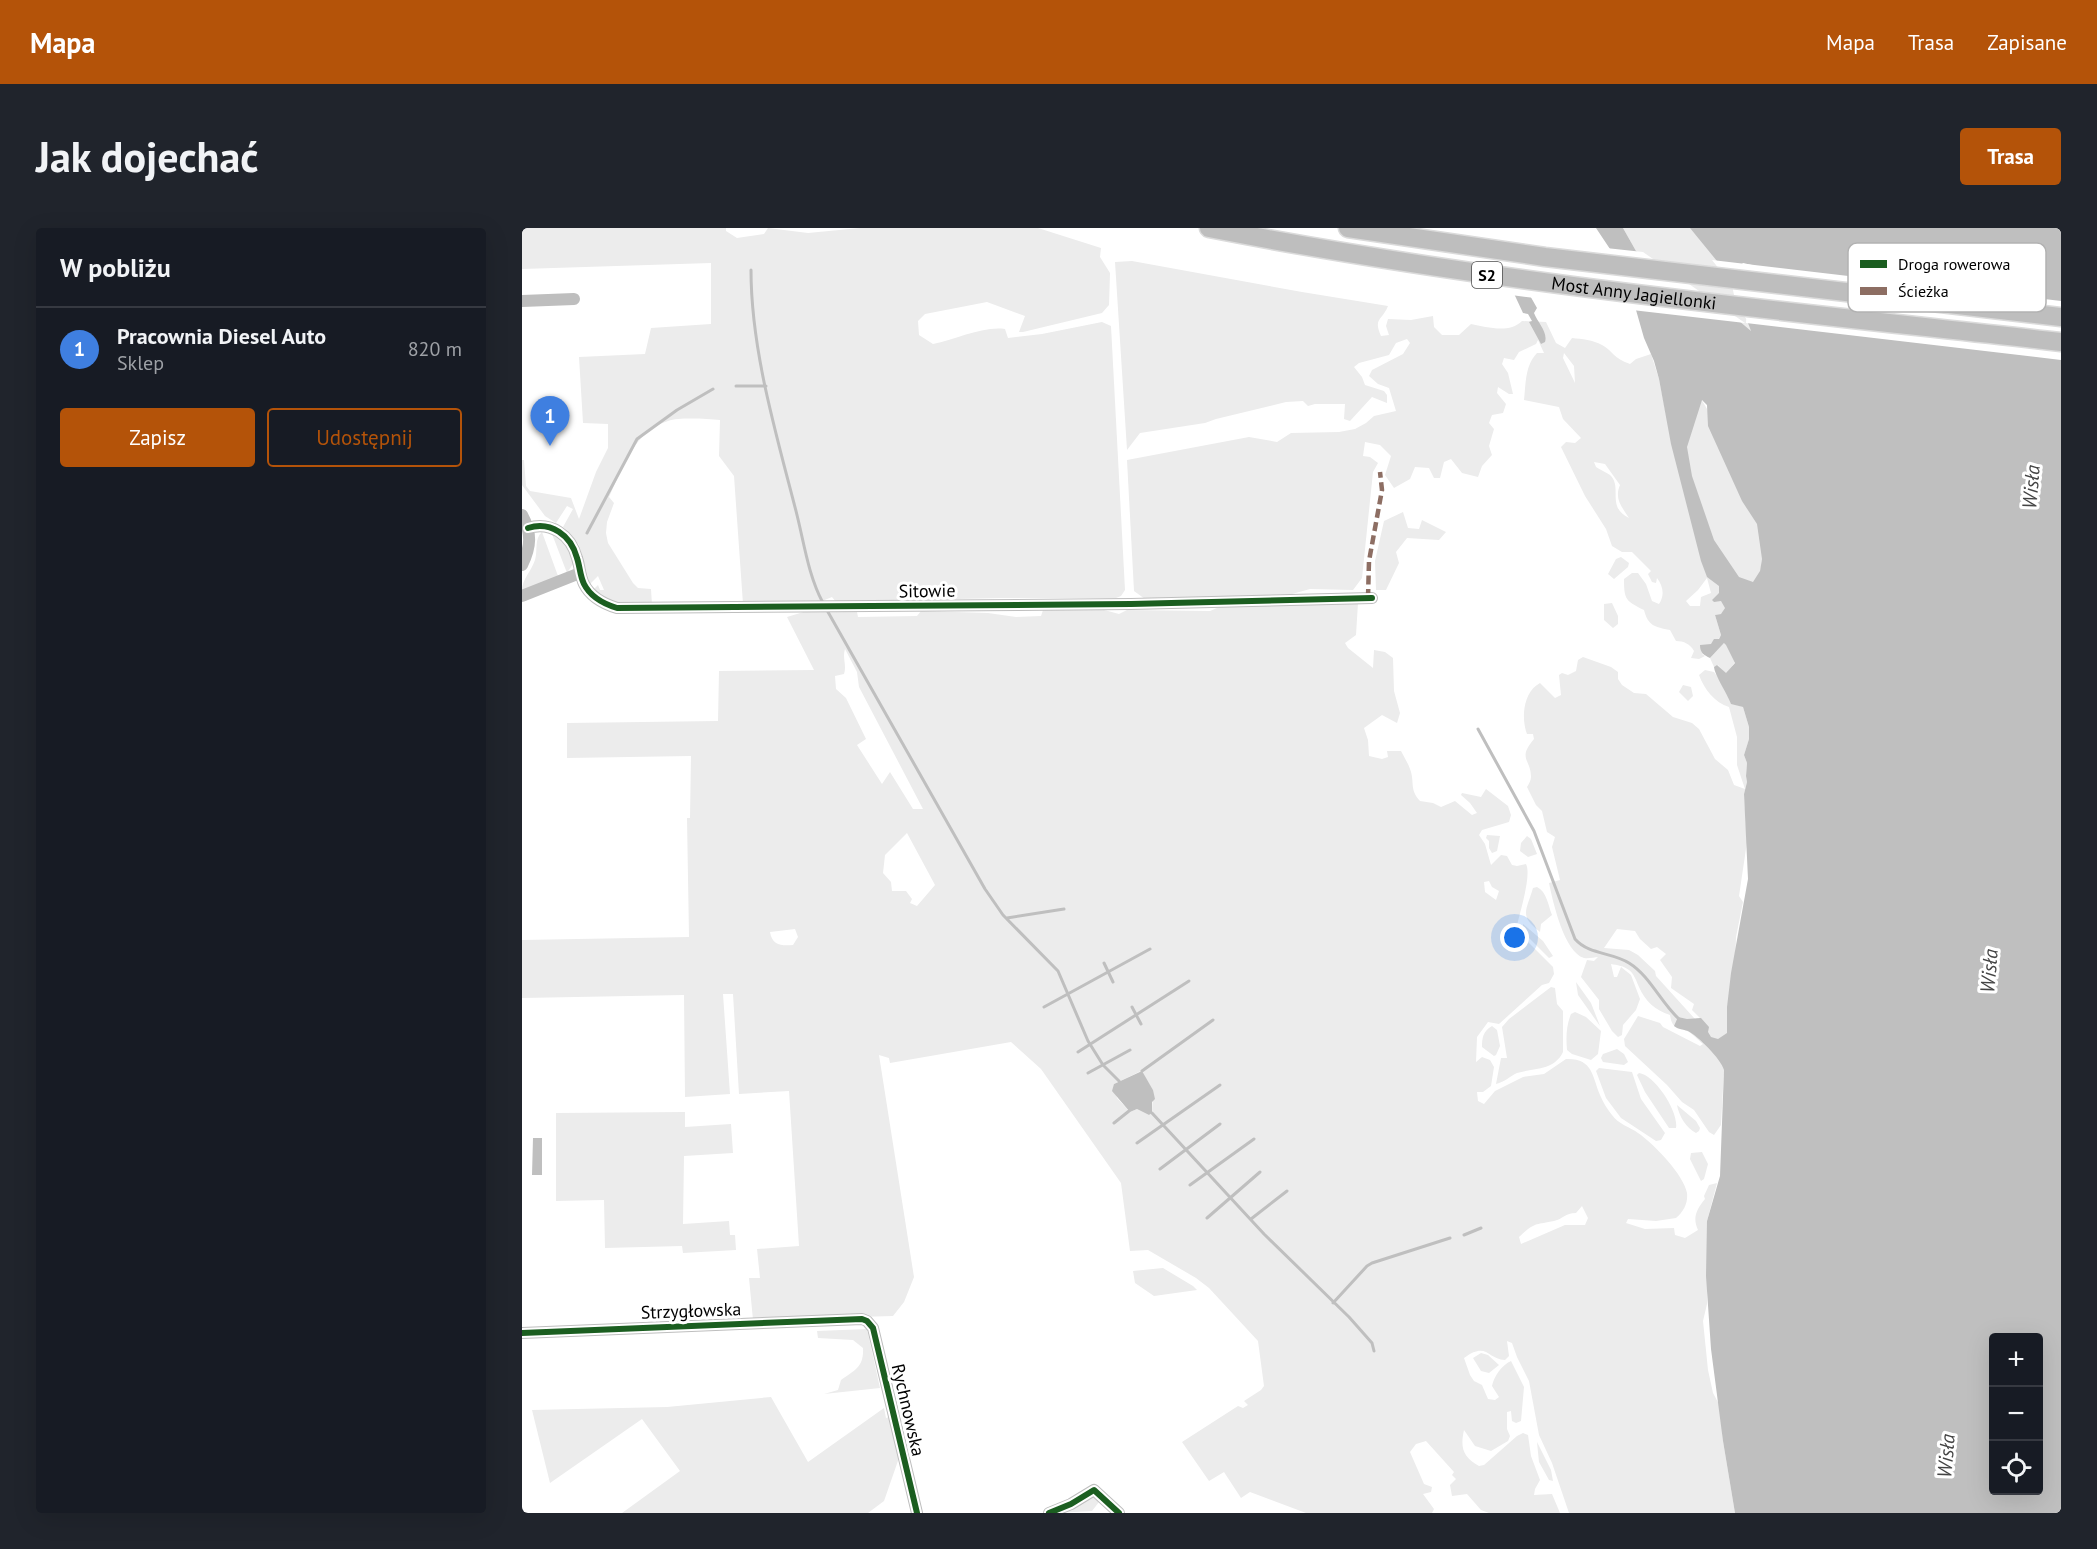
<!DOCTYPE html>
<html lang="pl">
<head>
<meta charset="utf-8">
<style>
	:root { --surface:#171b24; --page:#20242c; --text:#f1f3f6; --muted:#9ea1a6; --line:#363941; --accent:#b45309 }
	body { margin:0; font-family:"PT Sans",sans-serif; background:var(--page); color:var(--text) }
	.controls { position:absolute; right:18px; bottom:18px; display:grid; overflow:hidden; border-radius:6px; box-shadow:0 6px 24px #0002 }
	.controls button { width:54px; height:54px; display:grid; place-items:center; padding:0; border:0; border-bottom:2px solid var(--line); background:var(--surface); color:var(--text); font:30px sans-serif }
	.you { position:absolute; left:993px; top:710px; width:21px; height:21px; margin:-15px; border:4px solid #fff; border-radius:50%; background:#1a73e8; box-shadow:0 0 0 9px #1a73e833 }
	.badge { display:grid; place-items:center; width:39px; height:39px; border-radius:50%; background:var(--accent); color:#fff; font-size:20px; font-weight:700 }
	.pin { position:absolute; translate:-50% -50px; filter:drop-shadow(0 2px 3px #0008) }
	.pin::after { content:''; position:absolute; top:32px; width:21px; height:18px; background:inherit; clip-path:polygon(0 0,100% 0,50% 100%) }
	.list { margin:0; padding:0; list-style:none }
	h2 { display:flex; justify-content:space-between; align-items:center; height:78px; margin:0; padding:0 24px; font-size:26px }
	h2 small { font-size:20px; font-weight:400; color:var(--muted) }
	.list li { display:grid; grid-template-columns:39px 1fr auto; gap:18px; align-items:center; box-sizing:border-box; height:84px; padding:0 24px; border-top:2px solid var(--line) }
	.list b { display:block; font-size:22px; white-space:nowrap }
	.list p { margin:0; font-size:20px; white-space:nowrap; color:var(--muted) }
	.list em { font-size:20px; font-style:normal; color:var(--muted) }
	.actions { display:flex; gap:12px; padding:18px 24px }
	.actions a { flex:1; padding:14px 0; border:2px solid var(--accent); border-radius:6px; text-align:center; font-size:21px; color:var(--accent) }
	.actions .main { background:var(--accent); color:#fff }
	.icon { flex:none; width:33px; height:33px; fill:none; stroke:currentColor; stroke-width:2; stroke-linecap:round; stroke-linejoin:round }
	.map { position:relative; flex:none; width:1539px; height:1285px; overflow:hidden; border-radius:6px }
	header { display:flex; align-items:center; gap:36px; box-sizing:border-box; height:84px; padding:0 30px; background:var(--accent); color:#fff }
	header strong { font-size:28px }
	nav { display:flex; gap:33px; margin-inline-start:auto; font-size:21px }
	.intro { display:flex; align-items:center; justify-content:space-between; box-sizing:border-box; height:144px; padding:0 36px }
	h1 { margin:0; font-size:42px }
	.button { padding:15px 27px; border-radius:6px; background:var(--accent); color:#fff; font-size:21px; font-weight:700 }
	main { display:flex; gap:36px; padding:0 36px }
	aside { flex:1; background:var(--surface); border-radius:6px; box-shadow:0 6px 24px #0002 }
	.map>svg:first-child { display:block }
	.green { fill:#ececec; fill-rule:evenodd }
	.water { fill:#bfbfbf; fill-rule:evenodd }
	.pier { fill:#fff }
	.lines { fill:none; stroke-linecap:round; stroke-linejoin:round }
	.stream { stroke:#bfbfbf; stroke-width:3 }
	.highway-casing { stroke:#dbdbdb; stroke-width:21 }
	.minor { stroke:#bebebe; stroke-width:12 }
	.highway { stroke:#bebebe; stroke-width:18 }
	.quiet { stroke:#8d6e63; stroke-width:4.5; stroke-dasharray:9 4.5; stroke-linecap:butt }
	.cycleway-casing { stroke:#fff; stroke-width:10 }
	.cycleway { stroke:#1b5e20; stroke-width:6 }
	.labels { text-anchor:middle; stroke-width:6; stroke-linejoin:round; paint-order:stroke }
	.shield { fill:#fff; stroke:#4c4c4c; stroke-width:1.5 }
	.shield-label { font-size:16px; font-weight:bold; fill:#000 }
	.street-label { font-size:18px; fill:#000; stroke:#fff }
	.water-label { font-size:20px; font-style:italic; fill:#444; stroke:#fff }
	.key { fill:#fff; stroke:#b2b2b2; stroke-width:1.5 }
	.key-label { font-size:16px; fill:#000 }
</style>
</head>
<body>
<header>
<strong>Mapa</strong>
<nav><a>Mapa</a><a>Trasa</a><a>Zapisane</a></nav>
</header>
<div class="intro"><h1>Jak dojechać</h1><a class="button">Trasa</a></div>
<main>
<aside>
<h2>W pobliżu<small></small></h2>
<ul class="list">
<li><span class="badge" style="background:#3f7fe0">1</span><div><b>Pracownia Diesel Auto</b><p>Sklep</p></div><em>820 m</em></li>
</ul>
<div class="actions"><a class="main">Zapisz</a><a>Udostępnij</a></div>
</aside>
<div class="map">
<svg width="1539" height="1285" viewBox="0 0 1539 1285">
	<rect width="100%" height="100%" fill="#fff"/>
	<!-- green -->
	<path class="green" d="M0,0H204V3L215,10L242,6L246,0L286,5L338,0H516L579,20L578,29L588,45L587,77L580,85L501,104H497L503,88L465,74L403,86L396,93L397,107L411,116C433,112 460,98 483,101L486,110L520,106L580,94L589,98L603,362L599,368L594,370H478L314,374L310,369L295,375L221,376L212,248L197,228L198,192C185,191 158,189 146,193C112,203 101,240 87,269L92,275L85,294L84,305L86,315L111,355L116,360L129,361L130,377C104,376 92,378 72,361L76,357L78,362H82L76,348L68,356L57,317L41,299L51,281L45,278L34,295L23,288L0,257V232H2L4,258L8,263L49,270L57,291L74,244L86,220V196L61,195L57,129L123,126L129,100L189,96V35L0,41Z
		M1101,0H1180L1208,49L1215,80L1227,94L1255,148L1114,23Z
		M610,33L780,64L866,78C860,93 851,90 859,108L867,107L864,98L866,91L889,92L911,88L912,99L920,107H937L949,96C965,99 987,106 1000,93L1024,94L1034,115L1043,120L1050,110C1060,111 1071,112 1080,117C1092,124 1091,130 1108,136L1114,131L1129,126L1137,151L1144,187L1168,152L1239,273L1240,331L1236,359L1203,380L1200,386L1193,387L1199,407C1196,414 1186,420 1180,426L1183,428L1177,431L1169,430L1172,423C1168,416 1162,413 1154,413L1148,402C1133,399 1126,398 1122,382C1104,373 1102,372 1102,351L1110,345H1116L1124,356L1130,373L1137,376C1143,367 1141,358 1135,350L1134,355L1130,354L1126,346L1129,343L1110,324H1100L1090,318L1084,301L1063,268L1039,219L1044,214L1053,215L1059,210L1041,191L1037,179L1002,172C1004,154 1003,138 1015,125H1022L1016,112L1014,116L997,124L992,132L982,130L980,136L986,145L991,166H987L976,159L975,165L984,176L981,185L970,187L967,195L972,201L967,218L970,227L960,238L956,249L940,245L929,231L922,234L918,250H912L907,240L893,239L888,251L872,260L863,247L869,228L858,217L843,214L841,228L848,229L856,235L851,244L840,350L831,362L788,361L770,366L623,371L612,363L605,232L727,209L755,214L769,205L817,204L833,201L844,195L852,188L874,183L867,160L856,156L847,148L850,142L881,126L888,115L885,111L874,115L867,127L837,135L832,139L840,149L843,157L862,163L865,167V175L850,169L828,193L822,191L823,176H793L786,178L781,173L764,174L694,191L683,195L618,205L605,222L593,34ZM1042,125L1052,138L1053,155L1041,130ZM1072,234L1083,236L1098,257C1092,271 1100,279 1107,290C1084,279 1101,259 1088,247C1084,244 1078,242 1074,239ZM1185,350L1189,365L1179,369L1178,378H1168L1164,373L1176,362Z
		M881,284L886,300L897,301L900,292L924,304L917,312L885,310L874,324L877,335L864,362H854L853,333L862,293Z
		M20,304L36,348L0,363C0,351 9,344 13,332C16,322 12,311 20,304Z
		M30,306C43,312 47,324 51,336L45,345Z
		M1099,329L1107,335L1106,339L1092,351L1086,346L1094,331Z
		M836,375L834,407L823,415L826,420L851,440L852,422L863,424L871,430L872,463L878,485L875,495L860,487L842,500L846,512L847,528L860,531L866,529L865,523H879C882,529 886,535 888,541C893,554 887,561 898,573L911,575L919,579L933,573L950,587L955,585L948,575L939,567L940,565L959,569L964,561L986,578L989,587L987,594L960,602L957,607L963,616L969,637L979,627L985,628L990,637L995,638L1004,636C1010,647 997,687 994,702L1031,739L1032,746L1027,755L1020,757L977,796L966,794L955,809L954,834L960,829L968,832L972,839L969,858L961,864H955L956,873L962,876L973,863L1001,849L1022,846L1044,831C1071,830 1070,848 1078,867C1081,874 1085,881 1090,887C1096,896 1108,899 1116,905C1131,915 1162,947 1165,965C1166,975 1162,983 1154,990L1134,993L1106,991L1104,995L1123,1001L1152,1000L1153,1007L1163,1010L1176,1002C1170,989 1175,981 1183,971L1182,968L1187,957L1195,955L1185,993V1076L1181,1093L1186,1142L1191,1165L1198,1178L1201,1213L1213,1285H1047L1030,1235L1017,1207L1007,1153L995,1129L990,1115L985,1113L987,1128L983,1132C965,1131 965,1113 942,1130L948,1147L952,1153L960,1157L966,1171L973,1172L977,1169L970,1158C972,1148 980,1137 989,1133L1002,1159L999,1193L994,1195L990,1193L989,1183L985,1184V1201L988,1208L986,1213L969,1223L953,1218L942,1202C938,1220 941,1229 957,1238L962,1237L995,1208L1001,1205L1006,1207L1009,1228L1018,1252L1013,1261L1012,1267L1030,1266L1038,1285H967L959,1282L945,1266L930,1268L928,1257L934,1251L930,1247L932,1244L904,1213L894,1216L888,1224L902,1256L910,1259L909,1264L901,1266L912,1281L910,1285H784L728,1264L719,1270L702,1244L687,1253L660,1214L716,1178L721,1180L726,1177L722,1173L739,1162L742,1158L736,1113L687,1060L674,1050L626,1022L608,1023L599,955L519,841L489,814L368,835L367,830L357,827L392,1049L382,1074L371,1088L231,1092L227,1050H238L235,1021L277,1018L267,863L217,866L211,766H201L208,866L163,869L162,767L0,770V712L167,709L165,590H168L169,528L45,530V495L196,493L197,443L292,442L265,389L288,382L335,384L336,389L395,388L399,383L466,385L494,389L519,388L522,379L575,380L597,386L605,382L688,383L702,377ZM323,421L335,444L337,459L401,581H391L368,544L360,556L335,517L344,511L324,470L314,461L313,448L322,446C325,437 320,430 323,421ZM385,605L413,657L395,678L388,675L390,671L384,663H370L369,654L361,645L363,627ZM967,653L970,659L977,663L974,672L963,664L962,654ZM273,701L276,709L271,717C259,718 250,717 248,704ZM619,843L631,862L630,885L627,887L615,881L608,884L595,870L592,856ZM1060,978L1066,990L1063,997H1043L999,1016L997,1009C1013,994 1013,997 1032,993C1041,991 1043,985 1054,985Z
		M1090,375L1096,388V396L1091,400L1082,392V376Z
		M1202,415H1208L1213,434L1204,446L1196,437L1192,439L1188,430Z
		M1061,429L1089,439L1096,444V451L1100,457L1112,465L1124,466L1151,489L1170,495L1177,501L1193,531L1206,542L1212,557L1223,561L1215,537V509L1207,479C1193,475 1182,461 1177,447L1183,442L1192,444L1202,458L1209,475L1221,479L1227,499V511L1222,527L1225,535L1224,548L1225,554L1222,566L1225,614L1217,668L1221,674L1214,709L1211,807L1202,842L1199,897L1192,907L1187,904L1172,882L1160,874L1145,857L1103,818L1102,811L1116,788L1138,795L1141,799L1178,818L1181,816C1176,812 1170,805 1165,803C1154,799 1150,800 1148,787C1133,782 1123,773 1117,759C1114,752 1112,746 1107,742C1102,738 1095,737 1089,736L1092,749H1095L1099,739L1109,747L1118,771L1114,782L1101,797L1100,807L1096,809L1090,803L1077,781V772L1059,749L1065,732L1072,733L1076,729C1073,729 1066,731 1062,730C1042,724 1031,674 1027,655L1038,652L1030,619L1033,609L1025,604L1020,583L1014,577L1005,559C1007,556 1009,552 1009,549C1009,531 995,531 1012,511L1011,506H1005C999,490 1001,464 1018,455L1033,470L1039,467L1037,447L1040,445L1046,447L1054,443L1056,432ZM1095,701L1113,703L1118,711L1129,721L1135,719L1144,726L1138,732L1150,749L1149,760L1172,776L1170,782L1178,790L1173,791L1134,748L1133,743L1116,727L1107,722L1082,720Z
		M1161,457L1169,459L1171,468L1166,473L1157,464Z
		M965,607L978,608L975,623L970,625L967,620V613L964,610Z
		M1005,608L1009,611L1015,626L1006,629L998,623L999,615Z
		M1015,659C1025,664 1026,677 1030,687L1019,696L1018,704C997,687 1004,684 1011,660Z
		M1001,696L1021,713L1031,728L1027,730L1001,704Z
		M1054,754L1069,775L1078,798L1056,767Z
		M1029,759L1033,760L1035,776L1041,783V824C1032,843 1011,840 995,845C988,848 983,854 974,856L979,830H985L980,799L987,791Z
		M1053,784L1064,789L1079,803L1076,826L1069,832L1050,826L1045,822C1044,810 1044,798 1049,786Z
		M970,798L975,802L978,818L974,827L972,828L960,819C960,810 961,803 970,798Z
		M1095,821L1102,826L1106,834L1102,837L1081,834L1079,830L1081,826Z
		M1077,840L1110,844L1119,871L1143,905L1139,912L1134,913L1099,890L1084,870L1074,843Z
		M1117,845C1133,847 1157,884 1154,900H1147L1123,864L1115,847Z
		M1155,877L1174,893L1178,900L1177,903L1174,905C1164,900 1157,888 1155,877Z
		M163,884V899L209,896L211,925L162,928L161,996L207,993L208,1007H213L214,1022L161,1025L160,1018L83,1020L82,972L34,973V885Z
		M1180,924L1186,936L1182,951L1179,953L1168,931L1169,925Z
		M641,1040L671,1058L675,1062L632,1068L613,1055L611,1043Z
		M345,1101L358,1160L302,1166L316,1162L319,1152C333,1142 342,1139 341,1120L331,1112L296,1110L295,1103Z
		M959,1125L966,1127L977,1137L967,1145L959,1143L951,1130Z
		M249,1169L286,1234L362,1180L364,1190L367,1189L378,1227L362,1273L346,1285H100L158,1243L120,1191L28,1255L10,1182L145,1179Z
		M1015,1214L1029,1242L1031,1253L1027,1252L1017,1234Z
		M572,1269L577,1274L570,1283L534,1285Z"/>
	<!-- water -->
	<path class="water" d="M1074,0H1101L1114,23L1210,87L1229,103L1226,95L1230,37L1221,35L1208,49L1168,0H1539V1285H1213L1201,1213L1189,1121L1184,1048L1185,993L1198,948L1202,842C1199,831 1176,808 1166,803C1161,801 1157,802 1152,798L1156,789L1165,791L1179,790L1187,799L1186,804L1189,809L1196,811L1205,805V779L1209,745L1226,651L1222,566L1225,554L1224,548L1225,535L1222,527L1227,511V499L1221,479L1209,476C1205,465 1193,448 1192,439L1195,437L1204,445L1213,435L1204,417L1202,415L1188,430C1182,427 1178,425 1178,417L1189,416L1192,411H1197L1199,407L1193,387L1199,386L1203,380L1199,373L1192,374L1190,372L1197,365V358L1185,349L1179,333L1149,216L1137,151L1132,133L1122,110L1114,82L1088,21ZM1180,172L1185,177L1186,198L1220,273L1235,296L1240,331L1238,343L1231,354L1217,349L1192,312L1170,248L1165,219ZM1472,1110H1516V1262H1472Z
		M988,57H1002L1015,80L1012,85C1016,95 1026,104 1023,114L1019,116L1007,94L1010,93L1006,86L1001,85Z
		M620,843L631,862L633,871L630,874V885L627,887L615,881L608,884L590,863L592,856Z
		M11,910H20V947H10Z"/>
	<!-- pier -->
	<path class="pier" d="M1084,20L1121,24L1223,95L1110,82Z
		M1190,32L1539,73V132L1224,95L1227,39L1222,38L1210,51H1205Z
		M1005,56L1013,70L989,67L985,58Z"/>
	<g class="lines">
		<!-- stream -->
		<path class="stream" d="M229,42C229,122 254,205 274,283C282,314 286,347 301,375
			M214,158H244
			M65,305L115,211L155,182L191,161
			M306,384L463,661L481,687L536,743L566,813L581,837L597,853
			M956,501L1012,603L1053,711C1067,727 1090,724 1107,735C1128,748 1139,775 1157,791
			M485,690L542,681
			M582,735L591,754
			M522,779L628,721
			M610,779L619,796
			M556,824L667,753
			M620,843L691,792
			M566,845L608,822
			M630,885L742,1006L827,1089L850,1115L852,1123
			M592,895L607,883
			M615,915L698,857
			M638,941L698,896
			M668,957L732,911
			M685,990L738,944
			M729,991L765,963
			M942,1007L959,1000
			M811,1075L845,1038L850,1035L928,1010"/>
		<defs>
			<g id="highway">
				<path id="s1" d="M687,0C968,55 1254,82 1539,114"/>
				<path d="M826,0L1023,29L1539,89"/>
			</g>
		</defs>
		<!-- highway casing -->
		<use href="#highway" class="highway-casing"/>
		<!-- minor -->
		<path class="minor" d="M0,73L52,71
			M0,287C10,305 9,319 0,337
			M6,300C29,293 49,307 55,330C58,339 58,348 62,356C69,370 82,376 95,380L609,376L850,370
			M0,368L58,345
			M0,1105L340,1091L345,1093L351,1100L395,1285
			M527,1285L549,1276L572,1262L597,1285"/>
		<!-- highway -->
		<use href="#highway" class="highway"/>
		<!-- quiet -->
		<path class="quiet" d="M846,370L847,333L860,262L858,244"/>
		<defs>
			<path id="cycleway" d="M6,300C29,293 49,307 55,330C58,339 58,348 62,356C69,370 82,376 95,380L609,376L850,370
				M0,1105L340,1091L345,1093L351,1100L395,1285
				M527,1285L549,1276L572,1262L597,1285"/>
		</defs>
		<!-- cycleway casing -->
		<use href="#cycleway" class="cycleway-casing"/>
		<!-- cycleway -->
		<use href="#cycleway" class="cycleway"/>
	</g>
	<g class="labels">
		<!-- shield labels -->
		<rect class="shield" x="950" y="34" width="30" height="26" rx="4.5"/>
		<g class="shield-label">
			<text x="965" y="53">S2</text>
		</g>
		<!-- street labels -->
		<g class="street-label">
			<text dy="6" stroke="none"><textPath href="#s1" startOffset="430">Most Anny Jagiellonki</textPath></text>
			<text transform="translate(405 363) rotate(-1)" y="6">Sitowie</text>
			<text transform="translate(169 1083) rotate(-2)" y="6">Strzygłowska</text>
			<text transform="translate(386 1182) rotate(77)" y="6">Rychnowska</text>
		</g>
		<!-- water labels -->
		<g class="water-label">
			<text transform="translate(1509 259) rotate(-85)" y="7">Wisła</text>
			<text transform="translate(1467 743) rotate(-85)" y="7">Wisła</text>
			<text transform="translate(1424 1228) rotate(-85)" y="7">Wisła</text>
		</g>
	</g>
	<!-- legend -->
	<rect x="1326" y="15" width="198" height="69" rx="9" class="key"/>
	<rect x="1338" y="32" width="27" height="8" fill="#1b5e20"/>
	<rect x="1338" y="59" width="27" height="8" fill="#8d6e63"/>
	<g class="key-label">
		<text x="1376" y="42">Droga rowerowa</text>
		<text x="1376" y="69">Ścieżka</text>
	</g>
</svg>
<div class="controls">
<button>+</button>
<button>−</button>
<button><svg class="icon" aria-label="locate" viewBox="0 0 24 24"><circle cx="12" cy="12" r="6"/><path d="M12 2v4M12 18v4M2 12h4M18 12h4"/></svg></button>
</div>
<div class="you"></div>
<div class="pin badge" style="left:28px;top:218px;background:#3f7fe0">1</div>
</div>
</main>
</body>
</html>
